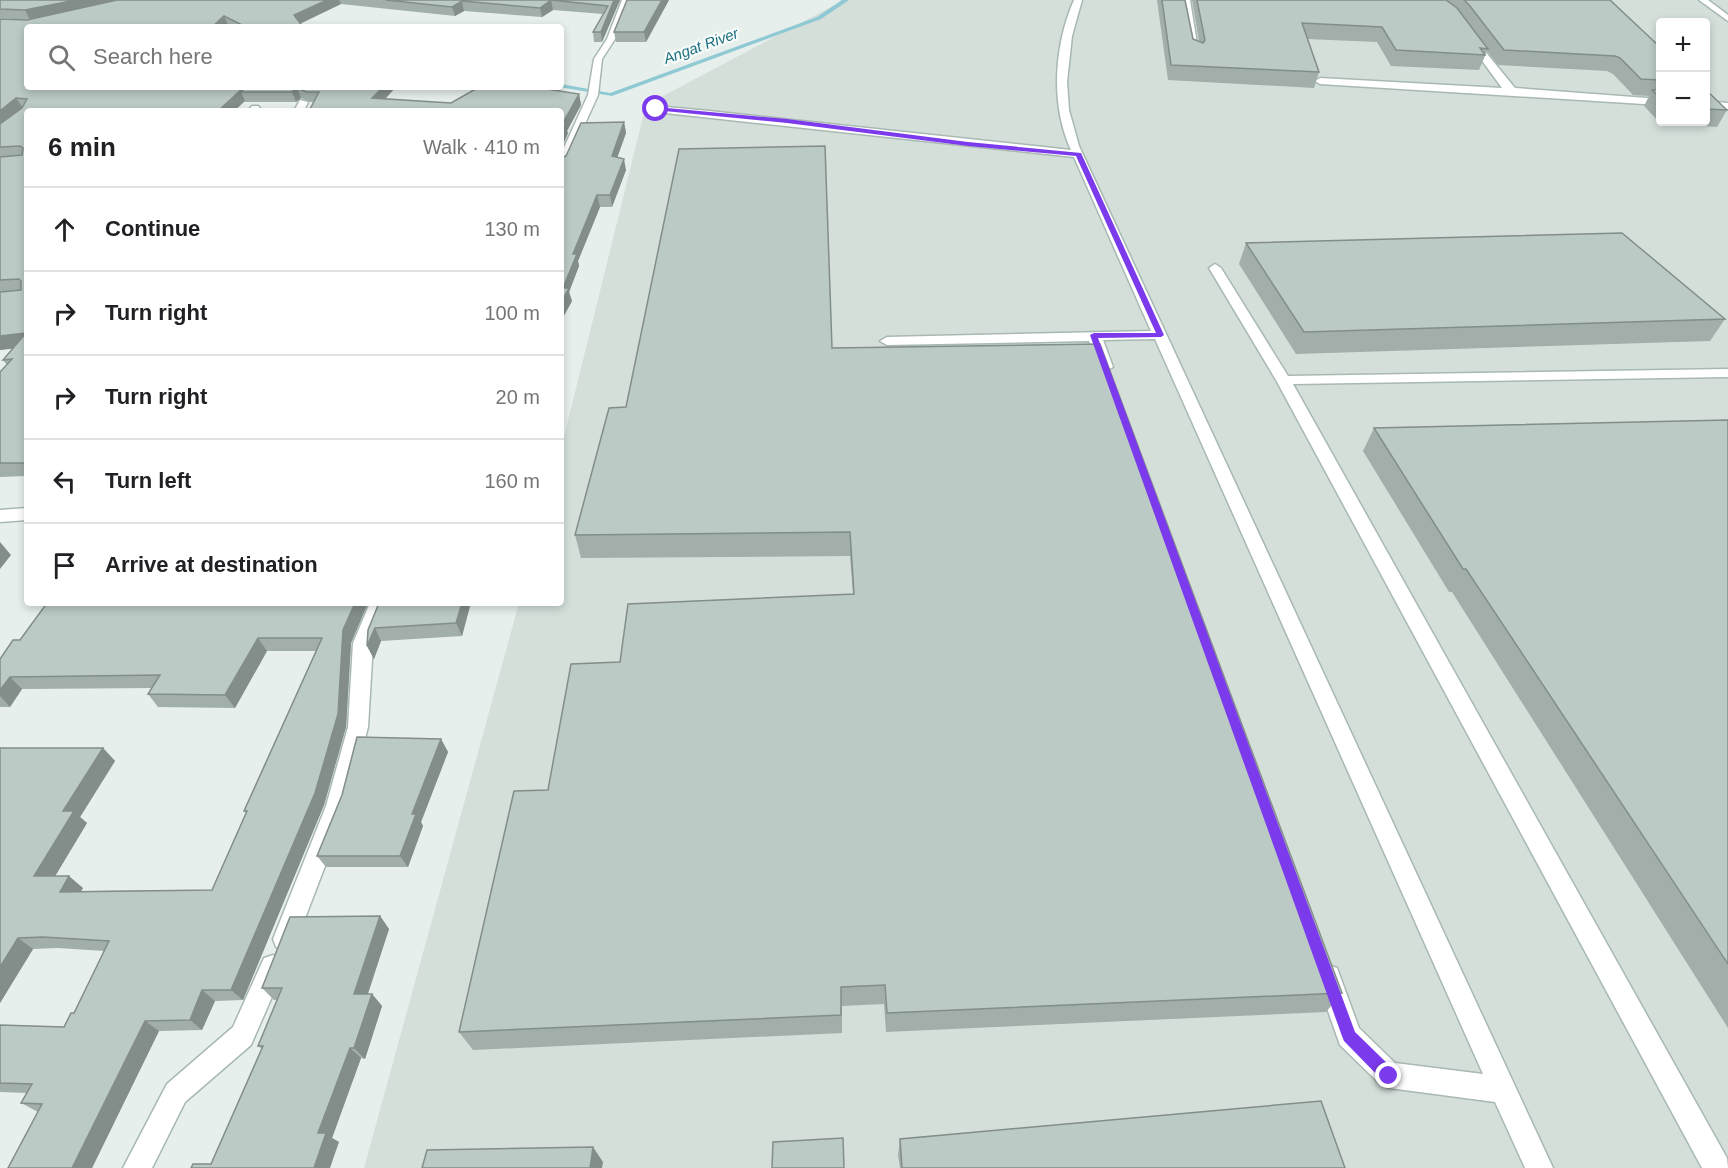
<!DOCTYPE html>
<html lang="en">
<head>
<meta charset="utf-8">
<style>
	:root { --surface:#fff; --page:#f2f2f2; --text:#202124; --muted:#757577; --line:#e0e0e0 }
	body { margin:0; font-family:Helvetica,sans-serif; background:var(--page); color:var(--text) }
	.controls { position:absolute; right:18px; top:18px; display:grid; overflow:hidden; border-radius:6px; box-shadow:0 3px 9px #0003 }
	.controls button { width:54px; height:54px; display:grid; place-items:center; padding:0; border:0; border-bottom:2px solid var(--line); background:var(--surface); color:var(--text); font:30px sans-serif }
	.stop { position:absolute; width:18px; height:18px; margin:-14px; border:4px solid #7c3aed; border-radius:50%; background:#fff }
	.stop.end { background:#7c3aed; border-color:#fff; box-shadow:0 2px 6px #0008 }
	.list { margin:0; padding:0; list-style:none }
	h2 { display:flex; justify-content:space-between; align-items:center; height:78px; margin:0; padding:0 24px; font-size:26px }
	h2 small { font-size:20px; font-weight:400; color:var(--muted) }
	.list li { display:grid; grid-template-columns:39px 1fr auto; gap:18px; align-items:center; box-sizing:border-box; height:84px; padding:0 24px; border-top:2px solid var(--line) }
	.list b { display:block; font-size:22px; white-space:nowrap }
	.list em { font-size:20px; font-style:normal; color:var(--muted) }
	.icon { flex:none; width:33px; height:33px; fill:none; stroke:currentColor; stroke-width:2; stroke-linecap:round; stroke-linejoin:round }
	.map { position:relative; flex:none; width:1728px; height:1168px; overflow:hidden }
	.search { position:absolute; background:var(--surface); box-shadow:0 3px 9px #0003; left:24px; top:24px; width:540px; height:66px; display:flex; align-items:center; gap:15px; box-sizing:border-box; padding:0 21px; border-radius:6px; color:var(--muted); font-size:22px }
	.panel { position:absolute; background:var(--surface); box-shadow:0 3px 9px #0003; left:24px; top:108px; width:540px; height:498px; border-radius:6px }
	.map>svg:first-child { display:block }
	.built { fill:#d4dfda; fill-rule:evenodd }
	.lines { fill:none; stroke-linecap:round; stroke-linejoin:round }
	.stream { fill:#8ec9d4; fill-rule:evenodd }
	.minor-casing { stroke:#a8b8b2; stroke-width:3 }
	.minor { fill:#fff; fill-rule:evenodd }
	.wall { fill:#a1aea9 }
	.shaded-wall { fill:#838d89 }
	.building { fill:#bbcac4; stroke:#838d89; stroke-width:1.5 }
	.route { fill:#7c3aed }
	.labels { text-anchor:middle; stroke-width:4.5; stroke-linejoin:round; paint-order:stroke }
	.far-water-label { font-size:15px; font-style:italic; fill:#1c6f80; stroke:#f7fbf9 }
</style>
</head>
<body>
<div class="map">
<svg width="1728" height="1168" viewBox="0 0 1728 1168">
	<rect width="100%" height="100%" fill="#e6efeb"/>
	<!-- built -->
	<path class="built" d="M844,0H1728V1168H364L519,603H561V449L646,105ZM1660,22H1706V122H1660Z"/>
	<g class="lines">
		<!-- stream -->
		<path class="stream" d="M842,0H849L821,19L612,96L559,87H561V84L610,93L817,17Z"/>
		<defs>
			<path id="minor" d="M622,0H630L615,39L602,59L598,95L566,166L561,169V154L588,95L594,59L607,39Z
				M1074,0H1082L1072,36L1067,82L1069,110L1079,146L1553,1168H1525L1495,1102L1389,1088L1380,1084L1340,1045L1316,977L1319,968L1328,965L1337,968L1359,1028L1395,1063L1483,1074L1155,339L1103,340L1113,367L1106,371L1099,367L1089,341L887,345L880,341L887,337L1151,331L1074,157L656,112L651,109L656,106L709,111L1071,150C1050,104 1054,46 1074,0Z
				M1182,0H1190L1199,56L1192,54Z
				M1699,0H1708L1728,15V21Z
				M1471,37L1474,38L1515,88L1660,99V105L1320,84L1315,81L1320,78L1502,88L1467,40Z
				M300,100L308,102L304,111H294Z
				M1706,101L1728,103V109L1706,107Z
				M252,106H258L260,108L258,111H248Z
				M1215,264L1221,268L1288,376L1728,369V377L1293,384L1727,1158L1728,1168H1702L1276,380L1209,268Z
				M27,508V520L0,522V510Z
				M370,603H388L373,643L368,727L348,806L294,947L285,951L276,947L273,939L326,806L348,727L353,643Z
				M273,955L282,958L285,967L251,1045L185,1102L152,1168H123L167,1084L233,1027L264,958Z"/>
		</defs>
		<!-- minor casing -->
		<use href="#minor" class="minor-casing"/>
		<!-- minor -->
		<use href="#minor" class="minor"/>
	</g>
	<!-- wall -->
	<path class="wall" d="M0,0H620L602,42H594L593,32L603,14L553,10L542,17L464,11L455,16L341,4L300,24L303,27H231L228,25L27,87H393L394,89L385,99L451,103L579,94L581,105L567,131L568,133L561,149V111L310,102L301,98L296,102H245V101L234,111H27V476L0,477V372L7,365L3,360L13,348L0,350V19L28,20L0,18Z
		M669,0L646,42H616L614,32Z
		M1157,0H1185L1193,39L1199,41L1192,0H1610L1660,47V122H1706V90L1727,110L1717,127L1660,123L1644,106L1649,96L1633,95L1613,74L1607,71L1498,65L1487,51L1479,70L1391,66L1377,42L1307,39L1319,72L1314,88L1168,80Z
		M624,122L626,133L617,157L626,170L612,207H600L578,261L579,266L569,292L572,301L561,321V158Z
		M1246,243L1725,319L1710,341L1296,354L1239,264Z
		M832,348L1342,993L1326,1012L886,1032L884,1004L842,1006V1033L473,1050L459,1032L620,662L853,594L850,556L581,558L575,535L626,407Z
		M1728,420V1028L1452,592H1449L1363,451L1374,428Z
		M368,603L351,643L346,727L324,805L243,1000L215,1001L202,1030L159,1031L92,1168H8L38,1112L21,1103L27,1093L0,1092V1025L64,1027L74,1013L104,951L58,948L33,949L0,1003V748H103L115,761L80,817L87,823L55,876L83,888L81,891L212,890L246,813L244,811L316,651H267L235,708L158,707L148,694L152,688L22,689L10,707H0V659L20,640Z
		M379,603L470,606L462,636L381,641L374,659L367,646Z
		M441,739L448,752L421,822L423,826L408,867H326L317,856Z
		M380,916L389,929L368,994H372L382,1006L365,1059L361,1058L332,1138L339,1142L211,1164L262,1049L258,1046L277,1000H274L262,988Z
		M900,1139L1345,1168H900L898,1155Z"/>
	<!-- shaded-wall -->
	<path class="shaded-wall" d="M76,0H127L30,20L25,10Z
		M327,0H339L341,4L297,25L294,15Z
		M465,0L462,2L464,11L455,16L452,7Z
		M551,0L553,10L542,17L540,8Z
		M614,0H620L602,42L601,32Z
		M662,0H669L646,42L644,32Z
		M224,16L228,25L227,27H212Z
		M244,87L241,92L245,101L234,111H218Z
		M297,87L301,98L296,102L292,92Z
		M383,87H393L394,89L376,109L372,98Z
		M579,94L581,105L567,131L568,133L561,149V133L563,123Z
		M16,98L23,108L0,127V111Z
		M624,122L626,133L614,167L612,156Z
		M624,159L626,170L612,207L610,195Z
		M597,195L600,207L578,261L579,266L569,292L572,301L561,321V303L563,288L573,254Z
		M26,333L27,347L0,350V336Z
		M0,542L11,555L0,569Z
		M355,603H368L351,643L346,727L324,805L243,1000L231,990L343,630Z
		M462,603H469L470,606L462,636L456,623Z
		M375,628L381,641L374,659L367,646Z
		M258,638L267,651L235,708L225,695Z
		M10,677L22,689L10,707L0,696V690Z
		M441,739L448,752L421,822L423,826L408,867L400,856L412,814Z
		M103,748L115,761L80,817L87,823L48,888L34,876L63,811Z
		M69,876L83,888L74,903L60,892Z
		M380,916L389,929L364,1005L354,994Z
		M18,938L33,949L0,1003V967Z
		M202,990L215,1001L202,1030L190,1020Z
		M372,994L382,1006L365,1059L354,1048Z
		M145,1021L159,1031L92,1168H72Z
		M350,1048L361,1058L332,1138L339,1142L330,1168H314L318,1133Z
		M593,1147L603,1162L602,1168H590Z"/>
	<!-- building -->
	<path class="building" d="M0,0H76L25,10L0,9Z
		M117,0H327L294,15L303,27H246L224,16L212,27H27V87H244L218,111H27V463H0V372L12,359L3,360L26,333L0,336V292L21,290V281L19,279L0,280V157L22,155L23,148L20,146L0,147V124L22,108L27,99L16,98L0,111V19L27,20Z
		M386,0H614L601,32H593L608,6L551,0L540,8L462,1L452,7Z
		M627,0H662L644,32H614Z
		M1162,0H1185L1193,39L1203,43L1205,40L1197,0H1446L1457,8L1488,49L1480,48L1485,55L1396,50L1382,27L1302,23L1319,72L1171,65Z
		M1464,0H1610L1660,47V80L1641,79L1620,58L1615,56L1504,50L1470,6Z
		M245,87H383L372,98L451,103L479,87H534L579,94L563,123H566L561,133V111H309L319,92H306L297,87L292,92H241Z
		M1652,90H1660V98Z
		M1706,90L1727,110L1706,109Z
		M624,122L612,156L624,159L610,195H597L573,254H577L563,288H569L561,303V158L566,156L581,123Z
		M825,146L832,348L1100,344L1342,993L887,1013L885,985L841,987V1015L459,1032L514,791L548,790L571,664L620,662L628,604L854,594L850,532L575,535L609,408L626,407L679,149Z
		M1622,233L1725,319L1304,332L1246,243Z
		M1728,420V964L1466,569H1463L1374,428Z
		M47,603H355L343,630L338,714L315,793L231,990H202L190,1020L145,1021L72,1168H8L42,1104L21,1103L32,1084L0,1083V1025L64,1027L71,1013H74L109,941L43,937L18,938L0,967V748H103L63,811H74L34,876H69L60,892L212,890L247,811H244L322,638H258L225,695L148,694L160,675L10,677L0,690V659L13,640H20Z
		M379,603H462L456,623L375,628L367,646L368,630Z
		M357,737L441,739L412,814H416L400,856H317L342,795Z
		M380,916L354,994H372L354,1048H350L318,1133H326L314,1168H191L193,1164H211L263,1046H258L282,988H262L290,917Z
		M1321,1101L1345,1168H902L900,1139Z
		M843,1138L844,1168H772L773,1142Z
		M593,1147L590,1168H422L427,1150Z"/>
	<!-- route -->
	<path class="route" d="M656,107L787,119L968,142L1081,153L1164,335L1161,337L1098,338L1355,1032L1394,1070L1396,1076L1394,1081L1389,1083L1383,1081L1344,1041L1342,1036L1090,335L1094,333H1156L1076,156L968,146L787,123L654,110Z"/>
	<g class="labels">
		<!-- far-water labels -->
		<g class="far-water-label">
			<text transform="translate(701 46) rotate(-20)" y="5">Angat River</text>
		</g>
	</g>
</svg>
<div class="controls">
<button>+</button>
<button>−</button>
</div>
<div class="stop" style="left:656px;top:109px"></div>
<div class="stop end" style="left:1389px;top:1076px"></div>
<div class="search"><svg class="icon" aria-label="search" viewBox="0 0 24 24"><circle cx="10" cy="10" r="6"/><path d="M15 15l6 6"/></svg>Search here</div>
<section class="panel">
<h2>6 min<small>Walk · 410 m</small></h2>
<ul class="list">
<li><svg class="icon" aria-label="ahead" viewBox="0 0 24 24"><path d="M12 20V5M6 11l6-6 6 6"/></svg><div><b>Continue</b></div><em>130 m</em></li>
<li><svg class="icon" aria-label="right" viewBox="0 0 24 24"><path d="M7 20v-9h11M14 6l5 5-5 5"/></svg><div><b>Turn right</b></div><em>100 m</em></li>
<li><svg class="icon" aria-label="right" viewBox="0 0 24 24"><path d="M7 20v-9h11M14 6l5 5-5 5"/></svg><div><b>Turn right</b></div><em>20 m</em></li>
<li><svg class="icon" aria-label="left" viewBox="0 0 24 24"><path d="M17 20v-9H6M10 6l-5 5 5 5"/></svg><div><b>Turn left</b></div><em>160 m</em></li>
<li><svg class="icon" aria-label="arrive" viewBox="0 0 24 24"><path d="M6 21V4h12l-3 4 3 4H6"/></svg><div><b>Arrive at destination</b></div></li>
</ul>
</section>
</div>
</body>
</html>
